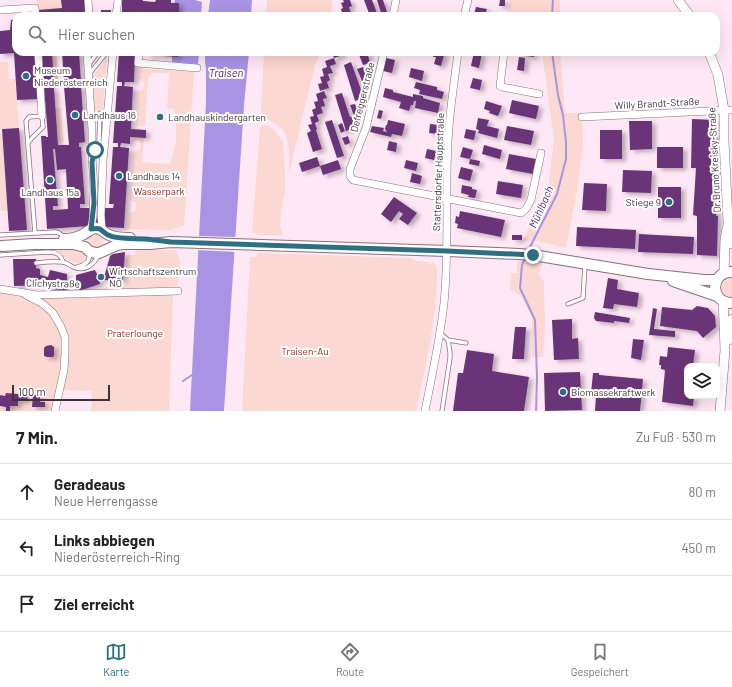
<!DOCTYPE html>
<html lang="de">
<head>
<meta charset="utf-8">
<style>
	:root { --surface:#fff; --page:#f2f2f2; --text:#222; --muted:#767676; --line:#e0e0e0; --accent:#2f6d83 }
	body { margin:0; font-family:Barlow,sans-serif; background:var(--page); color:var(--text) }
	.controls { position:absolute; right:12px; bottom:12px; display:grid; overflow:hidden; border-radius:8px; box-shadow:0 4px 16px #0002 }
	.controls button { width:36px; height:36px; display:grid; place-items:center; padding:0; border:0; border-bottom:1px solid var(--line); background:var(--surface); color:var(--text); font:20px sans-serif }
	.scale { position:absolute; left:12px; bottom:10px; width:98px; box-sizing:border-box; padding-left:4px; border:2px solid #3e333a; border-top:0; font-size:11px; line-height:14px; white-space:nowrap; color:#3e333a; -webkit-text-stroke:3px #fff; paint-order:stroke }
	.stop { position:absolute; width:12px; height:12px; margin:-9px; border:3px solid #2f6d83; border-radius:50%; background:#fff }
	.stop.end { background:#2f6d83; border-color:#fff; box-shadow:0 1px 4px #0008 }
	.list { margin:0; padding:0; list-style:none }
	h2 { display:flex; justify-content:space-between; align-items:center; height:52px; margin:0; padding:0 16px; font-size:17px }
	h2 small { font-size:13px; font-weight:400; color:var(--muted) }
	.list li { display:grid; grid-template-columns:26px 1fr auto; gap:12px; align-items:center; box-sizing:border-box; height:56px; padding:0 16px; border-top:1px solid var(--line) }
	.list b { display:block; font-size:15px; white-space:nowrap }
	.list p { margin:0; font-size:13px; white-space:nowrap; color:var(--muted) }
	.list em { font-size:13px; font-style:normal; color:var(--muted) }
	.icon { flex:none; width:22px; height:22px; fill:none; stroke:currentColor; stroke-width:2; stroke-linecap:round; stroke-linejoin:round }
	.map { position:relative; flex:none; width:732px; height:411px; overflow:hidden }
	.search { position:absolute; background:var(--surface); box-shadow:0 4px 16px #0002; left:12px; right:12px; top:12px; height:44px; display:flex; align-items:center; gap:10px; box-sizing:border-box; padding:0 14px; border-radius:12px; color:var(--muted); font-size:15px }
	.sheet { height:220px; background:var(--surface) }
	nav { display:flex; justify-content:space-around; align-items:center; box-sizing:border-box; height:56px; border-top:1px solid var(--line); background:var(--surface); font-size:11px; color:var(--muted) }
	nav a { display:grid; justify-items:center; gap:2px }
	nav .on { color:var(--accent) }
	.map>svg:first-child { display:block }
	.green { fill:#fcd8d2 }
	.water { fill:#a893e5 }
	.pier { fill:#ffe8f5 }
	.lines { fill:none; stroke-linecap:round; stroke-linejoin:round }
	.stream { stroke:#a893e5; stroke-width:2 }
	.building { fill:#6a3678; fill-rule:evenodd; filter:url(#shadow) }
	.lane-casing { stroke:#886f7d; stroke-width:5 }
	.street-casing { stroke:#886f7d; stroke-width:8 }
	.secondary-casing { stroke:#886f7d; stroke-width:10 }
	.primary-casing { stroke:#886f7d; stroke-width:12 }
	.lane { stroke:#fff; stroke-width:3.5 }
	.street { stroke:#fff; stroke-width:7 }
	.secondary { stroke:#fff; stroke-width:9 }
	.primary { stroke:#fff; stroke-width:10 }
	.route { stroke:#2f6d83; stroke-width:5 }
	.poi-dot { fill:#2f6d83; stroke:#fff; stroke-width:1.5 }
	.labels { text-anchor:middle; stroke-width:4; stroke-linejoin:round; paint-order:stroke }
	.poi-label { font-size:10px; fill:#3e333a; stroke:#fff; text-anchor:start }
	.street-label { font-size:10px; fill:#3e333a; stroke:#fff }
	.park-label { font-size:10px; fill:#932417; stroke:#fff }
	.water-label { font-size:11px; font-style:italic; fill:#431e7d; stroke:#fff }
</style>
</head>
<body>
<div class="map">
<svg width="732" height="411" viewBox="0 0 732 411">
	<defs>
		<filter id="shadow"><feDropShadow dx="4" dy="2.5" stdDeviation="2" flood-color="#0004"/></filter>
	</defs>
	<rect width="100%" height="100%" fill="#ffe8f5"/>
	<!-- green -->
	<path class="green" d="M37,0H61L62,8L38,10Z
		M267,0H332L331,16H266Z
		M510,0H560V16H507Z
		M52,52H57L59,83H54Z
		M264,52H322L316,62L304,110L289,174C289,162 291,137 281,128C275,123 266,120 261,113Z
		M542,52H560L565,113H582L583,146L577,190L566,248L537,241H524L528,229L548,188L554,141Z
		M107,57L103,110L94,111L91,78Z
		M0,62H8L9,79H15L19,127L0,129Z
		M139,66L145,69L194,72L184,226L169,230L128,229L129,213L134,212C138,207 137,201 130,201L133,152L138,151L141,146L139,141L134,140V137L144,138L142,162L169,164C179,145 176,130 175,109L167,108L169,73H151V77H148L145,126H136L137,91L142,90L145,85C144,82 142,79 138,79Z
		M55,108H61L64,142L58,143Z
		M262,125C273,125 277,134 283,142L285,176V192L282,205L280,226L283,235H258L255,233H252L260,128Z
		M0,133H2L8,211H1L0,196Z
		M89 241a7 7 0 1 1 14 0a7 7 0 1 1-14 0Z
		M74,246L87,254C86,265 74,265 67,259C64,257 62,254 59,253C56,251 53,250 50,249Z
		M136,250H176C177,254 180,257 180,262C181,270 178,280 177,288L95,291L114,285L124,286L126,284L127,280L125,278L127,255H135Z
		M258,253L411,258L416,261L429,262V265L433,262L437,267C438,315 426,363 416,411H242L250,257H256Z
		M522,259L543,260L539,274L544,282L545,327L543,357H532V317L521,296L510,289L511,273H517V262Z
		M728,279H732V297C720,296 718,285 728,279Z
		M0,292L16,294L31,301L45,309L51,315L59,332L61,335L62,353L61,370L53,411H0Z
		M173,294L169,411H89L91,410L92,391L63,390L68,339L39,299V297L87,296L89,298L94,299L98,296Z"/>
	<!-- water -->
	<path class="water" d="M175,0H195L202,2L201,16H174Z
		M210,0H252L251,16H208Z
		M172,52H199L198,64L172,62Z
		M205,52H249L244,105L224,411H190L206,102V69L205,61Z"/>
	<!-- pier -->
	<path class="pier" d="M197,236L238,237L237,252L196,250Z"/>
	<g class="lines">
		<!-- stream -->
		<path class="stream" d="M552,16L553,0
			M528,251L557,194L566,159V142L563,115L558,95L552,52
			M525,258L522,265L520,288L535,320L537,377L536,411
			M183,381L192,375"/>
	</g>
	<!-- building -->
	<path class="building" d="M61,0H86L87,15L66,16H39L38,10L62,8Z
		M122,0H143V1L155,2L156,0H171V3H179V15L165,14V16H162L122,12Z
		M343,0H350L352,6L349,7L351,13H349L350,16H343L341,9L343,8L341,3L344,2Z
		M364,0H372L378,16H370Z
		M377,0H383L387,12L381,13Z
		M500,0H505V6H499Z
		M476,7L487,9L485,15L486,16H475L474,14Z
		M101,10H111V16H97V13H101Z
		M16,19V52H34L38,99L17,100L14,53L0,54V31L10,30L11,20Z
		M42,52H52L54,83L51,84V88H54L58,145H69L64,87L70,86L69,82L64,83L62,52H79L81,82H77V86H81L85,142L79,143V147H81L85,204H80V208H113L114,204H109L113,147H118V143H113L117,86H122V82H117L119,52H135L134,82H125L124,86L133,87L131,129L146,130V138L130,137V144L121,143L120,147L129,148L124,228L89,226L47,229L41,136H46V137H48L44,88H49V84H44ZM53,149H55L57,170L66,169L68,209L53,210V206H58Z
		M147,52H178V57L147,55Z
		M332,52H342L343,55L334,58Z
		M358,52H367L370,63L363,65Z
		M434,52H445L441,66L434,64L436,57H433Z
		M474,52L482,53L479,68L471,66Z
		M518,52H534V57L518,55Z
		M519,57L525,58L524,71L517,70Z
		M334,58L336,64L330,66L333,73L328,74L330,80L327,82L329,88L320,91L318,84L322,83L320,77L324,76L322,69L327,67L325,61Z
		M386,58L395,60L392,73L383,71Z
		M351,62L364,98L355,101L344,65Z
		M363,67L367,79L366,80L367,84L364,86L357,69Z
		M411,68L424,71L422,81L409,77Z
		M473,78L482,80L480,90L470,88Z
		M416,82L437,87V90L444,92L442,99L419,94L420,90L414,88Z
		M385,88L393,90V92L413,97V94L423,96V98L440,103L438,113L415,108L416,101H414L413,105H411L409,111L399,108L401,102L383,97Z
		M324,91L327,98L323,99L325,106L321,107L323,113L317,115L319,121L315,123L317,129L316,130L322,149L313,152L307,133L311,131L308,125L312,124L310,117L314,116L312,110L316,108L314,102L318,101L316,94Z
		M342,93L350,117H352L355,128L346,131L335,95Z
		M512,100L539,106L536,119L509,113Z
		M486,101L502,106L498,116L489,113L490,111L484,109Z
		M355,104L358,114L354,116L350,105Z
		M379,110L383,111L381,119L377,118Z
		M478,118L489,120L487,126L499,129L497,138L478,133L479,130L476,129Z
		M692,119L716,120L715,169H719L716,216H718L717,256L697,255V216L693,215L696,168H691Z
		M332,120L344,156L337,158L325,122Z
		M388,120L405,124L402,136L392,134L391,137L370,132L372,126L384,128L383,131L387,132L385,129L386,125H387Z
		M629,121H652V149L630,150Z
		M342,123L345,131L341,133L338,125Z
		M430,124L439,125L438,134L429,133Z
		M507,126L534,131L531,145L504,140Z
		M19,128L27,230L9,231L2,129Z
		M466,129L476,131L474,140L464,138Z
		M600,130H622V159H600Z
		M348,136L350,143L345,145L342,138Z
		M389,141L397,143L396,152L387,150Z
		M484,145L502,150L500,159L482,154Z
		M463,147L473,150L470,159L460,157Z
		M657,147H683V168H657Z
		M427,149L436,151L434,160L425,158Z
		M509,154L536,159L533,174L506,169Z
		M317,157L320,166L302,172L299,163Z
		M470,159L480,161L479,166L469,164Z
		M338,160L341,169L323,175L320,166Z
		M406,160L418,163L416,171L404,168Z
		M461,167L473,170L470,181L458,178Z
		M623,170L652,171L651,193L622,192Z
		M412,173L422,176L420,184L410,182Z
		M498,181L523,185L521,198L496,194Z
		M584,183L607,184L606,211L582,210Z
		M462,185L472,187V189L477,190L475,198L468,197L469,195L461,193Z
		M658,187H681V218H658Z
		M394,197L417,213L408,225L399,219L403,214L399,211L391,222L381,214Z
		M460,211L505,220L501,237L457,228L458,224L455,223L456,216L459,217Z
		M577,227L636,230L635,249L576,246Z
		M639,234L694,237L693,254L638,252Z
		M512,235H522V240H512Z
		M125,252L123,281L104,280V278L99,280L100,284L76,292L75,290V286L67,285L68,291L45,288L47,281L40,279L41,285L14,286L13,259H36V268L40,269V275L48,277L50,270L67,274V280L76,282V275L95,270L98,276L105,274L110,256L113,254Z
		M608,278L618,280L617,289L639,293L637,307L614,304L613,309L603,308Z
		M697,306L708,308L715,316L716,327L703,338L697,331L660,326L662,307L692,310Z
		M653,308L657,309L654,329L675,331V337L649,335Z
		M595,312L630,318L629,323L614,321V323L596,321L594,318Z
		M572,319V339L578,338L579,359L554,360L552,320Z
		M515,327H526L524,359H512Z
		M633,339L644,340L641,360L631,358Z
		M51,345L54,347V355L53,357H47L44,356V348L46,346Z
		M668,347L695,350L693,366H687V396H694L693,406L662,402L665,370L661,369V365H659L660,356L667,357Z
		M467,350L494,354L492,371L529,377L524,411H453L458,373H463Z
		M580,372L582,410L545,411L544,373Z
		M593,373H599V375L643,379L640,411H595L596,394L591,393Z
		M6,393L28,395L27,401H18V406H10V411H6V407L0,406V395L5,396Z
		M33,395H40V402H45V407H32Z"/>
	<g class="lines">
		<defs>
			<path id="lane" d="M89,64L98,52
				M90,73L107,52
				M100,113L99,140L101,152
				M28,143L32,138L43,127L42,116L29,117L26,121L35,233
				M0,235L55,232L59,233L64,237
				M0,255L48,252C56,252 61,254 63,262
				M36,263C44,262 53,261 62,262C66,262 69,265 73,267C85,272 94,265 99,254
				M77,267C85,265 91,261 89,253
				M568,304L583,298L585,265
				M440,333L448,340L466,343
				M442,411L450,358V352L448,340"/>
			<path id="street" d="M88,0L89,16
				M0,10L35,8L36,16
				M116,16L118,0
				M393,16L396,0
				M464,16L468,0
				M38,52L42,116
				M87,52L92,130V156L94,189L93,217L91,229
				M139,52L138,63L197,68
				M384,52L366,128L350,169V176L353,180L521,213L526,209L531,200L541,153
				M504,52L500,86L502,87L539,94
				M582,117L732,110
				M102,230L101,215L103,161L113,52
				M0,289L37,295L178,291
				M26,295L43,304L53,313L61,327L65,337V353L64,370L55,411
				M425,411C432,375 440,340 444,303C450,245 444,186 449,127C451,102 455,77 458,52"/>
			<path id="secondary" d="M678,0L690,16
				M709,52L718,75L724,110V141L728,221L732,244
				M724,273L725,240L727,228
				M729,340L732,319
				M720,411L725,350L724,321L723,301"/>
			<path id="primary" d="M64,239C70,239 76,238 82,235C87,233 89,229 95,228C102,228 104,233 109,235C115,238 123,238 130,238
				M2,246L34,244H73L85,247L89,251L95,253H99L117,245L123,244H150L171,242L447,251L519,254L533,255L648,274L704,280H716
				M732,272C710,271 709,303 732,303
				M673,281L717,296"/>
		</defs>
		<!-- lane casing -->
		<use href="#lane" class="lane-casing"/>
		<!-- street casing -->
		<use href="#street" class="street-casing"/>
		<!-- secondary casing -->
		<use href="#secondary" class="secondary-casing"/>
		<!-- primary casing -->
		<use href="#primary" class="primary-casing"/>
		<!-- lane -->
		<use href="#lane" class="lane"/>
		<!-- street -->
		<use href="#street" class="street"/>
		<!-- secondary -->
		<use href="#secondary" class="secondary"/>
		<!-- primary -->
		<use href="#primary" class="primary"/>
	</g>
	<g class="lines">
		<!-- route -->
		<path class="route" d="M95,150L92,162L94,203L91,229C103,227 100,231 108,235C118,240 135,238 146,239C154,240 163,241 171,242L447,251L533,255"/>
	</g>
	<!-- markers -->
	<g class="poi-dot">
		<circle cx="26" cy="76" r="4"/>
		<circle cx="75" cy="115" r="4"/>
		<circle cx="160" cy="117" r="4"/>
		<circle cx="119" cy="176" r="4"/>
		<circle cx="50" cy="180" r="4"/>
		<circle cx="669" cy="202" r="4"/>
		<circle cx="101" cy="277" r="4"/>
		<circle cx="563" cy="392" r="4"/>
	</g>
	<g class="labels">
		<!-- poi labels -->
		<g class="poi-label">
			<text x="34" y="74">Museum<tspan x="34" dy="12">Niederösterreich</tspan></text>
			<text x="83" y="119">Landhaus 16</text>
			<text x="168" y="121">Landhauskindergarten</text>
			<text x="127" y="180">Landhaus 14</text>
			<text x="50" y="196" text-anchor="middle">Landhaus 15a</text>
			<text x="661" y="206" text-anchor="end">Stiege 9</text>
			<text x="109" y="275">Wirtschaftszentrum<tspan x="109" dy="12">NÖ</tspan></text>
			<text x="571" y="396">Biomassekraftwerk</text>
		</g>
		<!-- street labels -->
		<g class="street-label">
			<text transform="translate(362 97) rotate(-76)" y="4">Defreggerstraße</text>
			<text transform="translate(657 103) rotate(-3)" y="4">Willy Brandt-Straße</text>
			<text transform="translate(714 160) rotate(-93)" y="4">Dr.Bruno Kreisky-Straße</text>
			<text transform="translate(438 172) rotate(-88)" y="4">Stattersdorfer Hauptstraße</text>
			<text transform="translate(53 283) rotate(1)" y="4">Clichystraße</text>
		</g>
		<!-- park labels -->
		<g class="park-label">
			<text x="159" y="195">Wasserpark</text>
			<text x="135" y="337">Praterlounge</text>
			<text x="305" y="355">Traisen-Au</text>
		</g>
		<!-- water labels -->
		<g class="water-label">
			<text x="226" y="77">Traisen</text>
			<text transform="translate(541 207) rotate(-66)" y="4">Mühlbach</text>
		</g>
	</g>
</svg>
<div class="controls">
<button><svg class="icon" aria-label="layers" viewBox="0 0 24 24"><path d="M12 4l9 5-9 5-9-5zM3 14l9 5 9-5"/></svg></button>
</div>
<div class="scale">100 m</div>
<div class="stop" style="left:95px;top:150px"></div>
<div class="stop end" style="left:533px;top:255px"></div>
<div class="search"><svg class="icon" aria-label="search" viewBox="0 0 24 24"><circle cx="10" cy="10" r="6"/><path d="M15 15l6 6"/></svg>Hier suchen</div>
</div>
<section class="sheet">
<h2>7 Min.<small>Zu Fuß · 530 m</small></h2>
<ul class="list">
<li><svg class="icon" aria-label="ahead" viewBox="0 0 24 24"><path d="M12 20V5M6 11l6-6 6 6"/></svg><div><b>Geradeaus</b><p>Neue Herrengasse</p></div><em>80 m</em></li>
<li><svg class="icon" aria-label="left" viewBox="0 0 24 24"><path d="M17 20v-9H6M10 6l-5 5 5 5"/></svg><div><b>Links abbiegen</b><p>Niederösterreich-Ring</p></div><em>450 m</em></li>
<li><svg class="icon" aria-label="arrive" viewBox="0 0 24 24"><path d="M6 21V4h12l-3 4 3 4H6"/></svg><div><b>Ziel erreicht</b></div></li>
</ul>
</section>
<nav>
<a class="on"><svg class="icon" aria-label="map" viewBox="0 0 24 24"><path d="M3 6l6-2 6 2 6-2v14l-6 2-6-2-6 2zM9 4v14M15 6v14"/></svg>Karte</a>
<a><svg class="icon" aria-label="directions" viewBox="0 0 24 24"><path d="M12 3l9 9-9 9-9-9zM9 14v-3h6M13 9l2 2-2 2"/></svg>Route</a>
<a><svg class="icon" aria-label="saved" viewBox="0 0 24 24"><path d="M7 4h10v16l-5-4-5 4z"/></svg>Gespeichert</a>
</nav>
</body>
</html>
